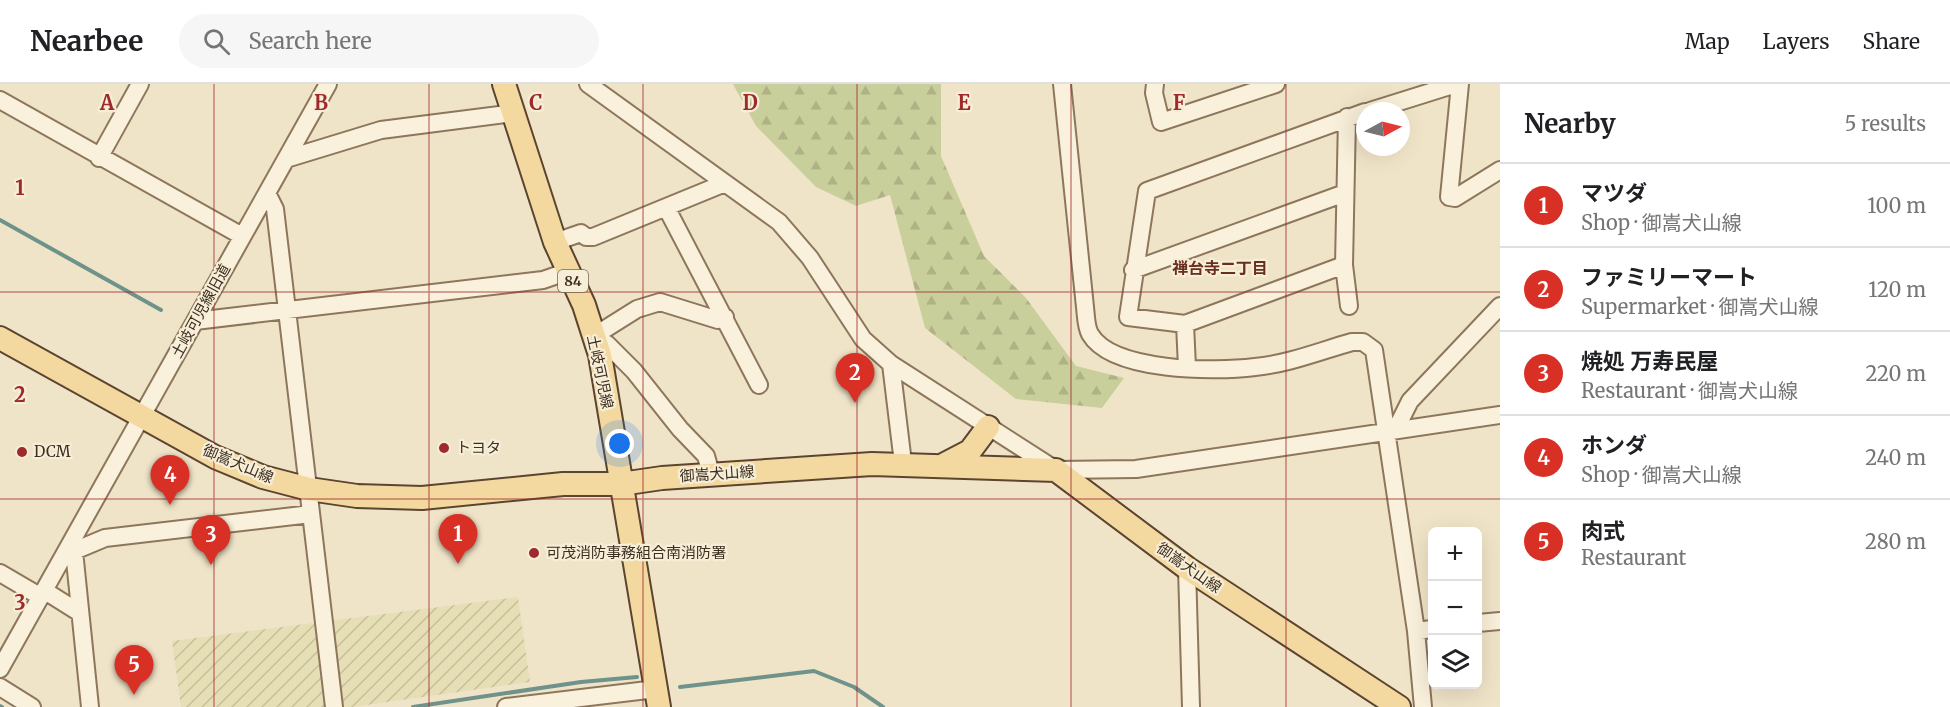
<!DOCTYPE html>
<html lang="en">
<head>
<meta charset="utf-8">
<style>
	:root { --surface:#fff; --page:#f6f6f6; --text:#202124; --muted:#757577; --line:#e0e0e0; --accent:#d93025 }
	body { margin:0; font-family:Merriweather,"Noto Sans JP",serif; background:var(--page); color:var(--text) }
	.controls { position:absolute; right:18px; bottom:18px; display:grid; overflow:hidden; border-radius:9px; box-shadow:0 6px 24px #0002 }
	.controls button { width:54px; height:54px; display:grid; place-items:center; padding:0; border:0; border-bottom:2px solid var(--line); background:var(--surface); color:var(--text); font:30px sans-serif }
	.compass { position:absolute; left:1356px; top:18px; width:54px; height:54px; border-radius:50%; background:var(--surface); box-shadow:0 6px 24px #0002; rotate:83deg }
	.you { position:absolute; left:620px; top:360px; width:21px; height:21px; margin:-15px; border:4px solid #fff; border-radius:50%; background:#1a73e8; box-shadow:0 0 0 9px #1a73e833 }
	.badge { display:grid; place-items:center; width:39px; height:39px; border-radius:50%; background:var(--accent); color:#fff; font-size:20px; font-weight:700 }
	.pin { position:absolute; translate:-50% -50px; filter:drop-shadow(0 2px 3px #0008) }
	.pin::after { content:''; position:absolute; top:32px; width:21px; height:18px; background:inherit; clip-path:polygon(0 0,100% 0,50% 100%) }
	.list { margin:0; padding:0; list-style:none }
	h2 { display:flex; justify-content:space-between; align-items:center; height:78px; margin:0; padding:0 24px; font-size:26px }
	h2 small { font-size:20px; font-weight:400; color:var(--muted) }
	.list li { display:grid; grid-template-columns:39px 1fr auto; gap:18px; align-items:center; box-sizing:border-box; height:84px; padding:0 24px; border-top:2px solid var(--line) }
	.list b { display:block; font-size:22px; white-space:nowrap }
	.list p { margin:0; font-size:20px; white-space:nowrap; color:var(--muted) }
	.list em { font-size:20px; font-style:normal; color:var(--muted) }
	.icon { flex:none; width:33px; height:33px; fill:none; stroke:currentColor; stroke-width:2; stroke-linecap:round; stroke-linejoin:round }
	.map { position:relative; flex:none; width:1500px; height:623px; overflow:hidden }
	header { display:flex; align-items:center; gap:36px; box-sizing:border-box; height:84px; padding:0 30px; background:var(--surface); border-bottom:2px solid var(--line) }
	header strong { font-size:28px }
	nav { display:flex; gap:33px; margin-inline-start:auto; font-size:21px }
	.search { width:420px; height:54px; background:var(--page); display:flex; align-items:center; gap:15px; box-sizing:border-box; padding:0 21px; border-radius:33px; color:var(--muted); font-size:22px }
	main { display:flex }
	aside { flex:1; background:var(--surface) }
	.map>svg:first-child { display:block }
	.farmland { fill:url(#farmland-furrows) }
	.forest { fill:url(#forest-firs) }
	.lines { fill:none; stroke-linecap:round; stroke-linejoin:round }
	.stream { stroke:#6f938a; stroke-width:4 }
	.minor-casing { stroke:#8d765c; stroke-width:20 }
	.major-casing { stroke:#5b4430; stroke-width:26 }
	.minor { stroke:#faf1dc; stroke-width:16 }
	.major { stroke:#f3d9a0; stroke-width:22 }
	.grid { fill:none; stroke:#9e2a2b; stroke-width:1.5; stroke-opacity:0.55 }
	.poi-dot { fill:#9e2a2b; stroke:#f7eed8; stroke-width:2 }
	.labels { text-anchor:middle; stroke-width:4.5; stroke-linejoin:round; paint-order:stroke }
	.shield { fill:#f7eed8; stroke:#756857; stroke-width:1.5 }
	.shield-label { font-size:14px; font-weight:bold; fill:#3d2e20 }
	.street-label { font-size:15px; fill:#3d2e20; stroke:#f7eed8 }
	.poi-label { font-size:15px; fill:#3d2e20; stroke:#f7eed8; text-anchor:start }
	.neighbourhood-label { font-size:16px; font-weight:bold; fill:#6b2e1e; stroke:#f7eed8 }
	.grid-label { font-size:20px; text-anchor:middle; font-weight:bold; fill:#9e2a2b; stroke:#f7eed8; stroke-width:4.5; stroke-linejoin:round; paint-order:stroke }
</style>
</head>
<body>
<header>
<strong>Nearbee</strong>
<div class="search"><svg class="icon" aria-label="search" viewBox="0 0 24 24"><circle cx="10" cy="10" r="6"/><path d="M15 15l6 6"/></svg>Search here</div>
<nav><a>Map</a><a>Layers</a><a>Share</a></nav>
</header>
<main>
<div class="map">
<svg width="1500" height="623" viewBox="0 0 1500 623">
	<defs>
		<pattern id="farmland-furrows" width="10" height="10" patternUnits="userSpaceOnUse" patternTransform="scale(1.5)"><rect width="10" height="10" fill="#e6deb5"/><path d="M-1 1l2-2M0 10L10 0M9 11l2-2" fill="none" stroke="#c6bf9b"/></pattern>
		<pattern id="forest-firs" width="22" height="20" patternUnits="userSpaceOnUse" patternTransform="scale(1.5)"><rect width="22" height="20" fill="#c9cf9b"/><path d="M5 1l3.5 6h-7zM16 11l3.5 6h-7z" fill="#aeb285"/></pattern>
	</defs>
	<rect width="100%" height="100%" fill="#f0e4c8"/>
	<!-- farmland -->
	<path class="farmland" d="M518,513L530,598L352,623H181L172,557Z"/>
	<!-- forest -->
	<path class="forest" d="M733,0H941V72L984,172L1026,214L1076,282L1124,294L1102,324L1016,315L925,244L890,111L856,122L816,103L756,42Z"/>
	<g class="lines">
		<!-- stream -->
		<path class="stream" d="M0,136L161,226
			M680,603L814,587L854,603L883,623
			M0,622L2,623
			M413,623L581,598L637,593"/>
		<defs>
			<path id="minor" d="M588,0L779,138L810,174L863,255L891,280L1056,386L1136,385L1500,331
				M1062,0L1085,223C1086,232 1086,243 1090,250C1112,288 1215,288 1255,283C1288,280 1320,267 1352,258H1363L1374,266L1416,547L1423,623
				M1155,0L1154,9L1161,38L1276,0
				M1460,0L1449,113L1455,114L1500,86
				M0,16L242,152
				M1370,27L1456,0
				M1347,33L1344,181L1349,222
				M99,74L140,0
				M286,75L381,46L514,29
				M267,109L275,125L334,623
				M666,123L759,301
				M555,158L581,149L586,153H593L725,99
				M1344,181L1185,240L1128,233L1147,107L1365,28
				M1133,186L1345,109
				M195,237L543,196L569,187
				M1185,240L1187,283
				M891,280L903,379
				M1396,345L1410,317L1500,222
				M711,390L706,372L680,345L634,287L607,260L594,252L637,225L660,218L718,236L725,233
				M73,457L90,623
				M74,467L105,454L311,430
				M1187,484L1191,623
				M0,489L41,513
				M45,507L80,529
				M1478,539L1500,537
				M1416,547L1432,545
				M0,585L328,0
				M0,603L32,623
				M506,623L656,605"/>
			<path id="major" d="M504,0L555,158L584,221L600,271L659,623
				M0,254L215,373L263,393L309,405L357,412L422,414L563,400H621L662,394L872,380L1056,386L1187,484L1399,623
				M945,380L970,367L988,343"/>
		</defs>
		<!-- minor casing -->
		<use href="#minor" class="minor-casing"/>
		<!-- major casing -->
		<use href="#major" class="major-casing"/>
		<!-- minor -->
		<use href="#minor" class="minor"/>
		<!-- major -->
		<use href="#major" class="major"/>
	</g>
	<!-- grid -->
	<path class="grid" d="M214,0V623M429,0V623M643,0V623M857,0V623M1071,0V623M1286,0V623M0,208H1500M0,415H1500"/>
	<!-- markers -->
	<g class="poi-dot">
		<circle cx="444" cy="364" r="6"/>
		<circle cx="22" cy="368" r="6"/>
		<circle cx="534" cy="469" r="6"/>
	</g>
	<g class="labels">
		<!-- shield labels -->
		<rect class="shield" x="558" y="186" width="30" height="22" rx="4.5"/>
		<g class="shield-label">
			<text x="573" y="202">84</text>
		</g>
		<!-- street labels -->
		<g class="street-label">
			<text transform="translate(201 227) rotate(-61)" y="5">土岐可児線旧道</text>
			<text transform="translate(600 288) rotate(78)" y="5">土岐可児線</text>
			<text transform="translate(238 380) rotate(23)" y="5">御嵩犬山線</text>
			<text transform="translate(717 390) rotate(-4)" y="5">御嵩犬山線</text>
			<text transform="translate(1189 484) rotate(35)" y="5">御嵩犬山線</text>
		</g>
		<!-- poi labels -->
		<g class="poi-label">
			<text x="456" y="369">トヨタ</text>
			<text x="34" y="373">DCM</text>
			<text x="546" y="474">可茂消防事務組合南消防署</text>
		</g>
		<!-- neighbourhood labels -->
		<g class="neighbourhood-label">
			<text x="1220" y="190">禅台寺二丁目</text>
		</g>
	</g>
	<g class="grid-label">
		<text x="107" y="26">A</text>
		<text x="321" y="26">B</text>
		<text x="536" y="26">C</text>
		<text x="750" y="26">D</text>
		<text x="964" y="26">E</text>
		<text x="1179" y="26">F</text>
		<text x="20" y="111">1</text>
		<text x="20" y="318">2</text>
		<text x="20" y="526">3</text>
	</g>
</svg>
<div class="controls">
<button>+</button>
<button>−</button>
<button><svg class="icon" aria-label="layers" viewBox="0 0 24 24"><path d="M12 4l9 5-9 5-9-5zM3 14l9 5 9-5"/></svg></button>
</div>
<svg class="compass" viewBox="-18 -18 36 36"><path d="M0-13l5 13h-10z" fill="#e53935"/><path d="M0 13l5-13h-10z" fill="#757577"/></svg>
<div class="you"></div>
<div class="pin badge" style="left:458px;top:480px">1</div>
<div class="pin badge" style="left:855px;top:319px">2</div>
<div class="pin badge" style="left:211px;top:481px">3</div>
<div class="pin badge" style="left:170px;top:421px">4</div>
<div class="pin badge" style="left:134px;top:611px">5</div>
</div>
<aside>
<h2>Nearby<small>5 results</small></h2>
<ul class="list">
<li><span class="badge">1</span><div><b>マツダ</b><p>Shop · 御嵩犬山線</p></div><em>100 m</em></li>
<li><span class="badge">2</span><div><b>ファミリーマート</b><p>Supermarket · 御嵩犬山線</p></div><em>120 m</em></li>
<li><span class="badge">3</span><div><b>焼処 万寿民屋</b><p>Restaurant · 御嵩犬山線</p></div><em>220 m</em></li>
<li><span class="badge">4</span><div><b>ホンダ</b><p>Shop · 御嵩犬山線</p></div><em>240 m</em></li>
<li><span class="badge">5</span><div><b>肉式</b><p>Restaurant</p></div><em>280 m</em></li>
</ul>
</aside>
</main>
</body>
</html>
